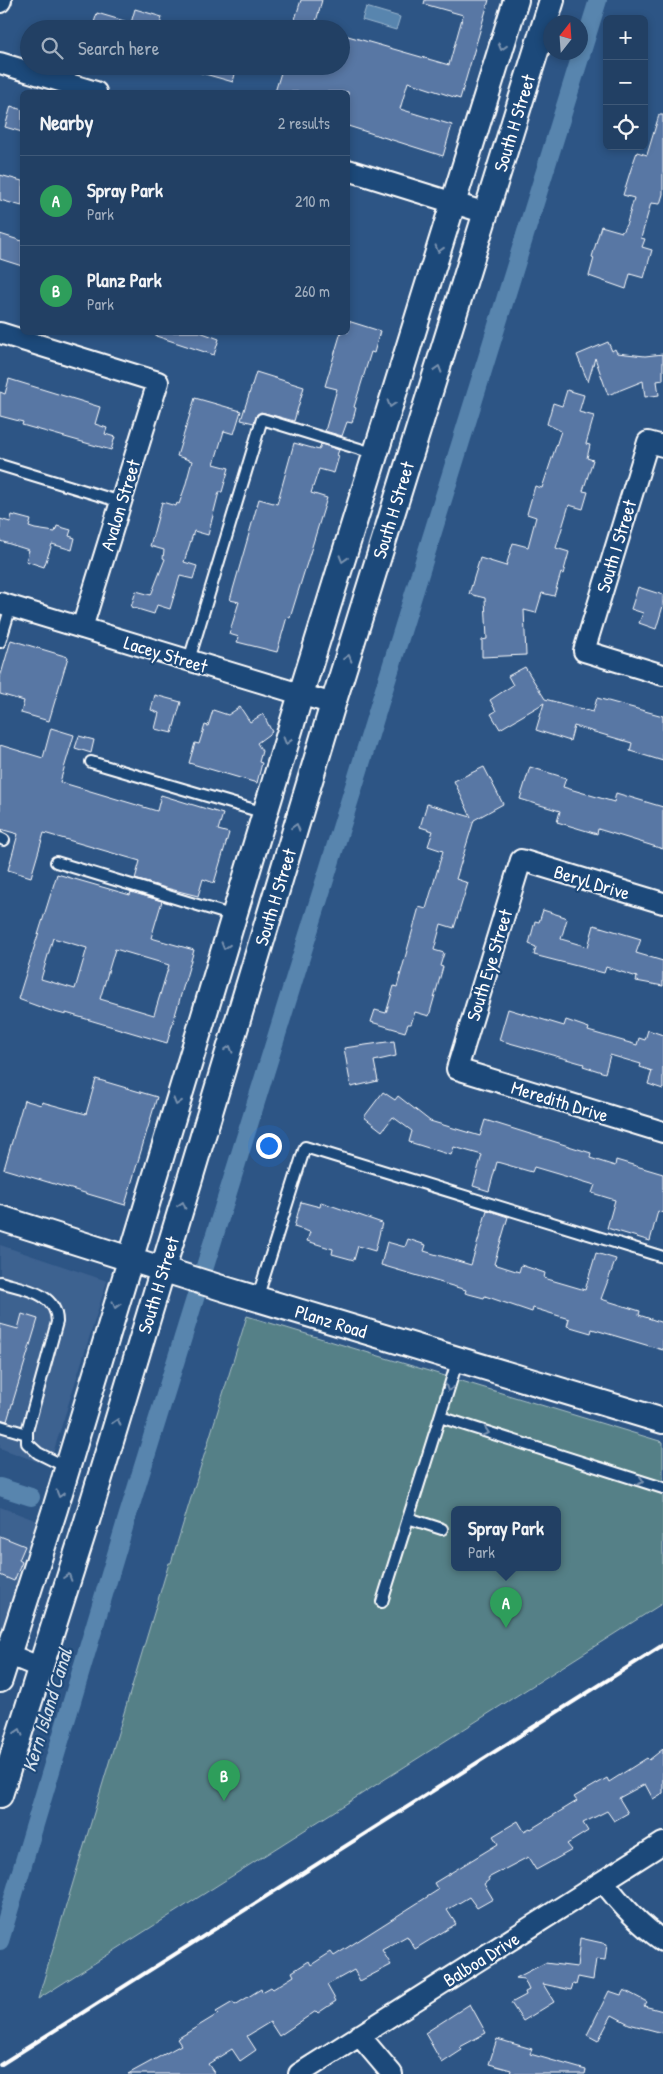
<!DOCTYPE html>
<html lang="en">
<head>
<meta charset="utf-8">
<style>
	:root { --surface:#224064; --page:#2e4b6d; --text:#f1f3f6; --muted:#a2afbf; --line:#3f5978; --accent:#ff9aa2 }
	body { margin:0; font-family:"Patrick Hand",sans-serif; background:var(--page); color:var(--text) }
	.controls { position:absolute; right:15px; top:15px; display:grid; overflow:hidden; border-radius:8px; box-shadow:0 2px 8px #0003 }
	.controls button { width:45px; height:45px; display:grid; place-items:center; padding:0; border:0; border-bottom:1px solid var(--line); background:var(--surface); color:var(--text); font:25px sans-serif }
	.compass { position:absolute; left:543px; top:15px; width:45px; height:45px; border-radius:50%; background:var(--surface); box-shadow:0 2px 8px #0003; rotate:17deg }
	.you { position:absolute; left:268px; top:1145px; width:18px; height:18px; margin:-12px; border:4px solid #fff; border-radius:50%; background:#1a73e8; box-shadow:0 0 0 8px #1a73e833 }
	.badge { display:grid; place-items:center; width:32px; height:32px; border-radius:50%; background:var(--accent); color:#fff; font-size:16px; font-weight:700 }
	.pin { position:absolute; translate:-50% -41px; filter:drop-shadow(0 1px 2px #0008) }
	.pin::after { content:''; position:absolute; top:26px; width:18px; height:15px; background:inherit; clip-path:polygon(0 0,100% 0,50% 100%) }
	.popup { position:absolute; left:451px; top:1506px; width:110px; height:65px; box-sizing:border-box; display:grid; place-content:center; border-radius:8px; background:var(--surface); filter:drop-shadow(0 1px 4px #0005); font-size:16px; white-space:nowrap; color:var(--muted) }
	.popup b { font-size:19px; color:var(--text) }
	.popup::after { content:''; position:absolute; left:50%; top:100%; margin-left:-10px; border:10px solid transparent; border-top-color:var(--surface) }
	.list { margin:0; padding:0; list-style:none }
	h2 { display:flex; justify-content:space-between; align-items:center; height:65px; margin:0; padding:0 20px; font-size:21px }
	h2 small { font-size:16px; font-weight:400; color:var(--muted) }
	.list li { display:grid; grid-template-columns:32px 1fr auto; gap:15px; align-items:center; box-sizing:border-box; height:90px; padding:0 20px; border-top:1px solid var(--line) }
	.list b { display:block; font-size:19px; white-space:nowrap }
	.list p { margin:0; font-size:16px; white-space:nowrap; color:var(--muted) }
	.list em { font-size:16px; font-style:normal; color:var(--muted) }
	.icon { flex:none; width:28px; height:28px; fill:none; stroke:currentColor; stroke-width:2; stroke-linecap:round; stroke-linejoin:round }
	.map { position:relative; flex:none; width:663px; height:2074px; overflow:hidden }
	.search { position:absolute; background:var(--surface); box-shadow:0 2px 8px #0003; left:20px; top:20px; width:330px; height:55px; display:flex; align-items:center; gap:12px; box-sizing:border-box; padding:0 18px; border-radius:28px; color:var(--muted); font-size:19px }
	.panel { position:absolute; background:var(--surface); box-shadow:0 2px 8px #0003; left:20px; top:90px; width:330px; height:245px; border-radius:8px }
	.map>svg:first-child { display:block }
	.built { fill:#3e6290 }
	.green { fill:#558087; stroke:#aac0c3; fill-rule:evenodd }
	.water { fill:#5885ae; stroke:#9bb6ce }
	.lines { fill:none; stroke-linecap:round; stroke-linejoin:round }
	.canal { stroke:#5885ae; stroke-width:18 }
	.building { fill:#5977a4; stroke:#fff; fill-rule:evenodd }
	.service-casing { stroke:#fff; stroke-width:14 }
	.minor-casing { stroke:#fff; stroke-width:24 }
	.tertiary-casing { stroke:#fff; stroke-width:28 }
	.service { stroke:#1f4a7a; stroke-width:10 }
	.minor { stroke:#1f4a7a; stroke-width:20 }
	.tertiary { stroke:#1f4a7a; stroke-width:24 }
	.rail { stroke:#fff; stroke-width:4 }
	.oneway { stroke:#7992af }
	.labels { text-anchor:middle; stroke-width:4.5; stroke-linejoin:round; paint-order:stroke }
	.street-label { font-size:19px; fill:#fff; stroke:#1f4a7a }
	.water-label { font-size:20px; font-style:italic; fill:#d5e0eb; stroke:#1f4a7a }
</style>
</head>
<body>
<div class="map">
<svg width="663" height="2074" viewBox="0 0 663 2074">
	<rect width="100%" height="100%" fill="#2d5585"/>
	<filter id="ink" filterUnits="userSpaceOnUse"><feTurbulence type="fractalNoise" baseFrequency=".02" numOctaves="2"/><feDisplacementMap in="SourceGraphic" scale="10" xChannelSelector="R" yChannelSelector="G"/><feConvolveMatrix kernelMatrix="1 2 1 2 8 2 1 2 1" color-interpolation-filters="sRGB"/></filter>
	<g filter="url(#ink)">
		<!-- built -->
		<path class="built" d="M0,1245L107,1281L49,1466L0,1448Z
			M0,1507L40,1522L0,1647Z"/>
		<!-- green -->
		<path class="green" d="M247,1316L663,1442V1603L38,1999L169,1563H171ZM455,1509H557V1567H455Z"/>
		<!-- water -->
		<path class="water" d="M366,7L400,17L396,30L362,20Z"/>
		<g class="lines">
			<!-- canal -->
			<path class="canal" d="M0,1487L31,1497
				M0,1941L126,1521L598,0"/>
		</g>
		<!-- building -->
		<path class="building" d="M301,0H322L314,29H292Z
			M425,0H489L460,99L408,82L400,109L452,125L443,156L348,126V92H275L283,66H341V34L449,65L463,15L424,4Z
			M135,9L162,17L159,29H92L97,13L131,23Z
			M192,66H237L233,82L191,70Z
			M11,106L22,110V132L5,127Z
			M659,115H663V194L660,204L651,203L641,238L645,239L642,247L652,250L644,278L630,274L626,289L589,276L594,258L592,257L601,226L622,232L627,223L634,198L623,195L631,169L637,152L647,155Z
			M0,175L22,181V206L0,200Z
			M0,234L22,241V266L0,259Z
			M348,321L380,331L374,353L371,352L354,407L356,408L352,423L347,422L342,436L325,431L337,389L325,386L341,332H348Z
			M157,332H200L219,339L214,355L156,336Z
			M608,342L612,351L615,349L617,353L645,356L663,354V380L657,381L659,395L645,397L643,381L608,395L595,358L588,382L577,355Z
			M256,372L304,387L294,421L261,412L257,414L254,423L241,420Z
			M9,379L100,407L95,424L107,428L105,434L115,437L111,450L22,425L23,422L0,416V392L5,394Z
			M567,390L584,395L579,412L594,416L586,444L590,445L587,458L593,460L583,491L588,492L583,509L569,505L556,548L569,552L563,574L561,573L554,596L542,593L536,613L524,610L526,655L482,657V640L487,639L485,598L469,594L480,558L506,566L513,543L528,547L536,517L527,514L535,486L542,488L561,431L547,424L553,403L562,406Z
			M195,398L241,411L234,434L224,431L214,464L229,468L222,492H219L208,535L194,531L184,562L197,566L193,579L180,576L170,609L157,605L154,614L131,607L136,591L151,595L165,559L163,558L164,550L150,546L162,502L176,506L177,503L179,504L185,487L192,461L177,456Z
			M294,443L319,450L321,444L339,450L337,455L339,456L334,473L319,469L311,493L327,498L290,618L287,617L277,652L237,642L239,637L229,634L239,602L230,600L259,499L277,504Z
			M12,515L31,520L29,527L35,529L55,532L57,526L71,530L69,536L75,538L72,550L52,544L44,567L26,561L29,550L0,541V519L10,522Z
			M638,587L663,595V606L656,629L639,623L643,613L631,609Z
			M11,640L68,657L49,721L21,713L24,701L0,694V678Z
			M525,667L545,699L593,712L597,698L663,716V761L630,751L632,743L574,726L570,741L536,730L544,703L500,729L491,714L496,711L490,700L513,685L508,676Z
			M155,695L181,702L172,733L155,729L159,713L151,710Z
			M240,707L250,722L263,714L272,732L257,743L262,751L259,762L262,763L257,783L189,763L195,743L199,744L205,725L208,726L213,710L228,715Z
			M51,728L74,735L60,782L157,811L161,795L223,814L218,830L229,833L214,883L203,879L198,896L166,888L135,879L140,861L44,833L31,877L8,870L18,834L0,829V745L43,758Z
			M79,736L94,740L91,753L75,748Z
			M484,767L503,804L474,820L456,879L468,883L454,928L441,924L434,950L444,953L440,966L443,967L429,1016L415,1012L411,1024H408L405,1032L371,1022L375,1010L386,1013L394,986L397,987L419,907L426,909L443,851L428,846L433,831L420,827L427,804L471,817L454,781Z
			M530,767L566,778L563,787L614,802L616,793L663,807V849L598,829L597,834L557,822L560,811L520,799Z
			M57,874L130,895L131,892L162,901L151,938L194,950L167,1043L66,1013V1015L51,1011L18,999ZM53,938L87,948L75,989L41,979ZM115,949L169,965L154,1015L100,999Z
			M543,910L565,917L567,919L561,939L588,947L594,925L641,939L636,953L663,961V986L636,981L637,977L606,967L604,973L534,955L536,947L529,944L535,921L539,922Z
			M508,1009L564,1026L566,1020L589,1028L588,1031L637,1045L639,1038L645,1040L648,1030L663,1035V1089L648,1084L652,1071L640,1067L641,1064L610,1055L605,1073L583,1066L584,1064L499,1040Z
			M394,1041L396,1056L374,1061L378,1081L351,1087L344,1048Z
			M96,1079L157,1097L125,1205L4,1169L24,1100L41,1105L42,1102L86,1114Z
			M383,1092L395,1100L398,1096L430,1121L480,1136L485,1120L591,1153L590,1158L615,1166L616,1160L663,1174V1213L658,1211L650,1241L607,1228L615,1200L592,1193L595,1185L534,1167L532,1172L497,1162L489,1191L473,1186L482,1155L454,1147L451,1155L409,1142L412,1131L393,1117L382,1131L364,1117Z
			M301,1202L320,1207L321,1202L382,1223L375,1251L358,1246L354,1260L332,1254L333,1249L307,1241L310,1232L294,1227Z
			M487,1210L508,1217L494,1264L519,1272L521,1265L545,1273L544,1278L585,1290L596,1253L616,1259L601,1299L640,1311L639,1315L663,1323V1350L592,1329L591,1333L567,1326L569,1319L533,1308L532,1312L485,1296L484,1298L465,1293L466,1290L381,1265L387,1242L405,1247L408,1239L426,1245L424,1251L471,1265Z
			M22,1314L38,1319L7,1421L0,1419V1324L18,1329Z
			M0,1536L25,1546L19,1560L22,1562L14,1581L0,1575Z
			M663,1749V1793L653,1799L645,1784L619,1798L628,1813L614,1821L607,1811L583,1823L588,1831L567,1844L572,1850L536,1870L528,1857L488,1878L489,1880L484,1884L493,1899L477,1908L469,1897L447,1910L456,1924L415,1949L407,1936L382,1950L391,1965L360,1981L354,1970L327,1985L336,2001L318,2013L316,2011L279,2036L270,2022L247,2036L256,2050L240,2061L232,2049L208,2064L215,2074H128L181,2045L177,2039L218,2014L216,2012L233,2002L235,2005L261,1989L262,1992L271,1987L273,1989L294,1976L292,1972L309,1961L311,1965L331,1952L334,1956L438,1890L434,1883L498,1844L493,1836L518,1821L524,1831L530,1828L531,1829L577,1801L574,1797L607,1778L609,1782L647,1758L649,1760Z
			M580,1938L607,1944L605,1960L596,1959L593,1980L578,1977L576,1985L573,1984L571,1990L543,1984L554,2002L523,2021L511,2003L526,1995L525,1992L529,1990L524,1979L516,1978L545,1963L577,1967Z
			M624,1990L647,2002L644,2006L663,2011V2033L629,2024L612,2015L598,2041L587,2035L609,1991L621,1995Z
			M470,2004L486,2033L460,2047L462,2050L442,2063L425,2033Z
			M497,2039L532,2049L530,2054L586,2070L585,2074H510L511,2070L489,2064Z"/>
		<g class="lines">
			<defs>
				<path id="service" d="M0,465L121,502
					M0,642L11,606
					M189,660L262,419L376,454
					M91,762L265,813
					M0,838L4,840
					M56,862L234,916
					M0,1282C23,1289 57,1292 57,1322L27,1431V1443L38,1453L68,1468
					M257,1299L305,1147L663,1257
					M440,1417L663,1488
					M0,1426L27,1434
					M408,1518L442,1529
					M382,1602L458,1359"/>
				<path id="minor" d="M0,2L1,0
					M0,63L96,92
					M348,170L486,213
					M0,333L158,382L82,628
					M663,446L648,442L584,651L663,675
					M0,603L333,704
					M663,903L521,860L457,1069L663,1132
					M0,1651L39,1667
					M603,1881C621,1905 639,1924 663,1941
					M359,2035L392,2074
					M299,2074L663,1843"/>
				<path id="tertiary" d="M0,1218L228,1290L663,1421
					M0,1680L55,1509L301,694L516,0
					M0,1795L87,1521L333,704L552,0"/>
			</defs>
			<!-- service casing -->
			<use href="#service" class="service-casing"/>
			<!-- minor casing -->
			<use href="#minor" class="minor-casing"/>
			<!-- tertiary casing -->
			<use href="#tertiary" class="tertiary-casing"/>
			<!-- service -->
			<use href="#service" class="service"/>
			<!-- minor -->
			<use href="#minor" class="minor"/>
			<!-- tertiary -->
			<use href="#tertiary" class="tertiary"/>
			<!-- rail -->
			<path class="rail" d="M0,2065L663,1645"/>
		</g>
		<!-- one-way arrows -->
		<defs><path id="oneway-chevron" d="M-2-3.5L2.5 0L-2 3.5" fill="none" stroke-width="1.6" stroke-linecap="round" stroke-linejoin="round" transform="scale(1.25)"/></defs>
		<g class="oneway">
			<use href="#oneway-chevron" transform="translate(502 47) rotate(107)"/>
			<use href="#oneway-chevron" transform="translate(439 249) rotate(107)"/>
			<use href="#oneway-chevron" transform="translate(438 369) rotate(-73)"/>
			<use href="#oneway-chevron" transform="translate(391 404) rotate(107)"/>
			<use href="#oneway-chevron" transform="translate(343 559) rotate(107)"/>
			<use href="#oneway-chevron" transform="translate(348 658) rotate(-73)"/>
			<use href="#oneway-chevron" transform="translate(287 741) rotate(107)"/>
			<use href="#oneway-chevron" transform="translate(296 827) rotate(-73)"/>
			<use href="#oneway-chevron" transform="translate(225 946) rotate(107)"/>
			<use href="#oneway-chevron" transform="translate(229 1049) rotate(-73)"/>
			<use href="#oneway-chevron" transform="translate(177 1102) rotate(107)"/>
			<use href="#oneway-chevron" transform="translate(182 1205) rotate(-73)"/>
			<use href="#oneway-chevron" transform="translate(116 1305) rotate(106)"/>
			<use href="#oneway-chevron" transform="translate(449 1388) rotate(108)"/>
			<use href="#oneway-chevron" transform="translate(117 1422) rotate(-73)"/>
			<use href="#oneway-chevron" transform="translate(486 1432) rotate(18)"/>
			<use href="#oneway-chevron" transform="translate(641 1481) rotate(18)"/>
			<use href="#oneway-chevron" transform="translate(60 1494) rotate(107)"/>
			<use href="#oneway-chevron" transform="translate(68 1577) rotate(-72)"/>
			<use href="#oneway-chevron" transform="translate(19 1732) rotate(-73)"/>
		</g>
	</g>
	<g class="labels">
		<!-- street labels -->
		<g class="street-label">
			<text transform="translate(514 123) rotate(-73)" y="7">South H Street</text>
			<text transform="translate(120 505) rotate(-73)" y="7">Avalon Street</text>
			<text transform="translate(393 510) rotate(-73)" y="7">South H Street</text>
			<text transform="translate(616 546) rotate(-73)" y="7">South I Street</text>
			<text transform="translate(166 654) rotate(17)" y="7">Lacey Street</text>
			<text transform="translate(592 882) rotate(17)" y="7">Beryl Drive</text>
			<text transform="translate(275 897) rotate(-73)" y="7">South H Street</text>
			<text transform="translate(489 965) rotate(-73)" y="7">South Eye Street</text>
			<text transform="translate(560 1101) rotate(17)" y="7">Meredith Drive</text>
			<text transform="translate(158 1285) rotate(-73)" y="7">South H Street</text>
			<text transform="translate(331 1321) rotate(17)" y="7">Planz Road</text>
			<text transform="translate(481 1959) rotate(-32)" y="7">Balboa Drive</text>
		</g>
		<!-- water labels -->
		<g class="water-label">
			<text transform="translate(47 1710) rotate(-73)" y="7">Kern Island Canal</text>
		</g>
	</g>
</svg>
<div class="controls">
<button>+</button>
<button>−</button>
<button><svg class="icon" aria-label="locate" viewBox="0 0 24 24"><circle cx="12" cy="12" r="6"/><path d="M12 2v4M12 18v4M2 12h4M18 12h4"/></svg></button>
</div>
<svg class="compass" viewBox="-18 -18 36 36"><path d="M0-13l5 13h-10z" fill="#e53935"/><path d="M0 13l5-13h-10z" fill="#a2afbf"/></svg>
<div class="you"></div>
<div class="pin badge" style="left:506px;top:1628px;background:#2e9e5b">A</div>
<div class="popup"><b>Spray Park</b>Park</div>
<div class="pin badge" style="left:224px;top:1801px;background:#2e9e5b">B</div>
<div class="search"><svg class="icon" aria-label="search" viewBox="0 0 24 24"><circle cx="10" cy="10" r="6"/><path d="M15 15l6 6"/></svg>Search here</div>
<section class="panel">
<h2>Nearby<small>2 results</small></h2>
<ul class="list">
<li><span class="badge" style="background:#2e9e5b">A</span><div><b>Spray Park</b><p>Park</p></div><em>210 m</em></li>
<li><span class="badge" style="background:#2e9e5b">B</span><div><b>Planz Park</b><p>Park</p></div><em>260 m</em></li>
</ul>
</section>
</div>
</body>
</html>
